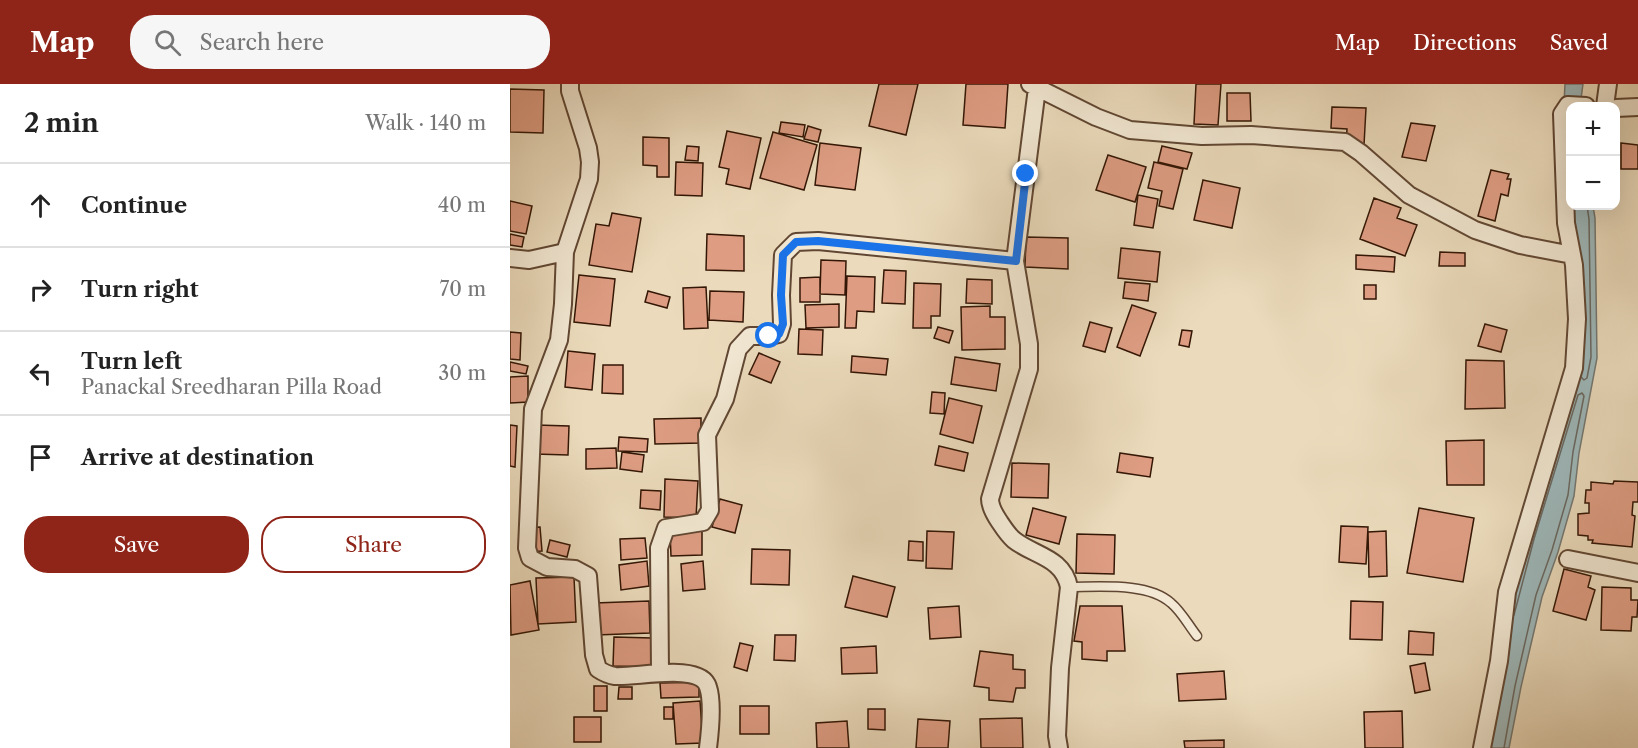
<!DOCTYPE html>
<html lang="en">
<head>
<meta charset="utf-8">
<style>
	:root { --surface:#fff; --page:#f6f6f6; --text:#222; --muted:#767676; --line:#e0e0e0; --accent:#8f2418 }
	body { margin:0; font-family:"Libre Caslon Text",serif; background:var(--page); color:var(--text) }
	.controls { position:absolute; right:18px; top:18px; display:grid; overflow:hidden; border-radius:12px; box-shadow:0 6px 24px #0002 }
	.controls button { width:54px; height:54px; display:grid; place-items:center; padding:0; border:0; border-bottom:2px solid var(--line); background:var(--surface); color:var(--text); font:30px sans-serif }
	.stop { position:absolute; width:18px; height:18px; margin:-14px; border:4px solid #1a73e8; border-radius:50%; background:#fff }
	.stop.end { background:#1a73e8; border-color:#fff; box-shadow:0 2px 6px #0008 }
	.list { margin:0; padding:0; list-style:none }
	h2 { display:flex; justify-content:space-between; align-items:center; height:78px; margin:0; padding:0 24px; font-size:26px }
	h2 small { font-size:20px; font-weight:400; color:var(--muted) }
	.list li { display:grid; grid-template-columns:39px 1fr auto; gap:18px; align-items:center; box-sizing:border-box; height:84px; padding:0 24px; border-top:2px solid var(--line) }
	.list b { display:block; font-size:22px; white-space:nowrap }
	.list p { margin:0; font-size:20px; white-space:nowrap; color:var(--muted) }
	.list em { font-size:20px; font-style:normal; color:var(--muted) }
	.actions { display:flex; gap:12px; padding:18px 24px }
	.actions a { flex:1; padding:14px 0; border:2px solid var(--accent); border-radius:24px; text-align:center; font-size:21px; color:var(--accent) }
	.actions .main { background:var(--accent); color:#fff }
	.icon { flex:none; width:33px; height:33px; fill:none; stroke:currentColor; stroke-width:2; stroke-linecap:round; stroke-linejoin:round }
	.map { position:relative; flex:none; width:1128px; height:664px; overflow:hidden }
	header { display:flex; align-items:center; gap:36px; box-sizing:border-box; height:84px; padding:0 30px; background:var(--accent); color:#fff }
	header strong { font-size:28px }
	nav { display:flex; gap:33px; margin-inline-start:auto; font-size:21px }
	.search { width:420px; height:54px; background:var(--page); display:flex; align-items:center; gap:15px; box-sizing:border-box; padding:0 21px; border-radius:24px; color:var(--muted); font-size:22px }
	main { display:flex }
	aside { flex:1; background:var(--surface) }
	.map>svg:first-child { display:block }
	.water { fill:#9db8bb; stroke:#737772; stroke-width:1.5 }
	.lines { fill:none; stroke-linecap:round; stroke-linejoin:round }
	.shore { stroke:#686760; stroke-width:1.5 }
	.building { fill:#de9d83; stroke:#331605; stroke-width:1.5 }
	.service-casing { stroke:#614733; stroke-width:11 }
	.minor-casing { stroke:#614733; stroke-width:20 }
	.service { stroke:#f2e8d3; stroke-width:8 }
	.minor { stroke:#f2e8d3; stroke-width:16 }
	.route { stroke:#1a73e8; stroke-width:8 }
</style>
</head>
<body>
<header>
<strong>Map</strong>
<div class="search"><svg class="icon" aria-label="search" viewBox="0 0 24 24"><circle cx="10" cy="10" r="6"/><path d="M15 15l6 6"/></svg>Search here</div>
<nav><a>Map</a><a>Directions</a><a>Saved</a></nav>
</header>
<main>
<aside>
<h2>2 min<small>Walk · 140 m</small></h2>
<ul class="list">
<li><svg class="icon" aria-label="ahead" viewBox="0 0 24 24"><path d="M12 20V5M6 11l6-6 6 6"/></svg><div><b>Continue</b></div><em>40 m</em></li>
<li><svg class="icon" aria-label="right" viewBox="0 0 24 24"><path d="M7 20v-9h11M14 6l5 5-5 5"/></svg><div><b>Turn right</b></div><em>70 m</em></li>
<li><svg class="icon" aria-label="left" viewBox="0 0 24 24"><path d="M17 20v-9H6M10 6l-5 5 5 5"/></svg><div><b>Turn left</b><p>Panackal Sreedharan Pilla Road</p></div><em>30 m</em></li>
<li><svg class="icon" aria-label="arrive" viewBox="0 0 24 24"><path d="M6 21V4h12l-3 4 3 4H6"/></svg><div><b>Arrive at destination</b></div></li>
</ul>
<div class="actions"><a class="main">Save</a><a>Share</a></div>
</aside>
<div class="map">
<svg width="1128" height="664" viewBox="0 0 1128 664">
	<rect width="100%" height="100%" fill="#ebdbbc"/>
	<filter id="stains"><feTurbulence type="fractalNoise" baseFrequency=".00333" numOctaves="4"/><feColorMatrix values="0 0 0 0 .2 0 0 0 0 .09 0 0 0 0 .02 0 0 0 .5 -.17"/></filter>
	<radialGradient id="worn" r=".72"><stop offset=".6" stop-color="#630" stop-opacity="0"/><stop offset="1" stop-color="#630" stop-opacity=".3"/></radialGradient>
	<!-- water -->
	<path class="water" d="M1055,0H1073L1070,22H1060V122H1083L1085,134L1087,274L1069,369L1064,412L1048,468L1032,513L1011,603L999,664H974L998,531L1065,298L1054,20Z"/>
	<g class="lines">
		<!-- shore -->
		<path class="shore" d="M1071,293L1074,296L1077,294L1081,273L1079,135L1077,122
			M994,664L1005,602L1026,511L1042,466L1058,411L1063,368L1074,312L1072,309L1068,311L1024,455L1004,531"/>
	</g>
	<!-- building -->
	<path class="building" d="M369,0H408L396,51L359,42Z
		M456,0H498L495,44L453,41Z
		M686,0H711L708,41L684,40Z
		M0,5L34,6L33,49L0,48Z
		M717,9H740L741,37H717Z
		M822,23L856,24L854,61L836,60L837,45L821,44Z
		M271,38L295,41L293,53L269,49Z
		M901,39L925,42L916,77L892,73Z
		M298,42L311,46L308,58L294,55Z
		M217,47L251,54L240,105L216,100L219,85L209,83Z
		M263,48L307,61L294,106L250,94Z
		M133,53L159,54V93H147V82L133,81Z
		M310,59L351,64L345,106L305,101Z
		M1111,59L1128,61V85H1111Z
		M177,62L189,63L188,77L175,76Z
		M652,62L682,69L677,85L648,78Z
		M598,71L636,83L625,118L586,106Z
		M166,78L193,79L192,112L165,111Z
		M644,78L673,85L663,125L649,122L652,107L638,104Z
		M981,86L999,90L997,95H1001L998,112L991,110L985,137L968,132Z
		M693,96L730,104L722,144L684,136Z
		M628,111L648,115L643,144L624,141Z
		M864,114L891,124L887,134L907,141L895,172L850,155Z
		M0,117L22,122L16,150L0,147Z
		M102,129L131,134L122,188L79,181L86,140L99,142Z
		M0,150L14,153L12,163L0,161Z
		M197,150L234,152V187L196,186Z
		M516,153L558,154V185L515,183Z
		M611,164L650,168L647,198L608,194Z
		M930,168L955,169V182H929Z
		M846,171L885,173L884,188L846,185Z
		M311,176L336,177L335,211L310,210Z
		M374,186L396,187L395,220L372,219Z
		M69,191L105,195L100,242L64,238Z
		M337,192L365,193L364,228L347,227L346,244H335Z
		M310,193V218H290V194Z
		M457,195L482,196V220L456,219Z
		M615,198L640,200L638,217L613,214Z
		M404,199L431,200L430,232H421V244H403Z
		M854,201H866V215H854Z
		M196,203L198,244L174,245L173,204Z
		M138,207L160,213L157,224L135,218Z
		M200,207L234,208L233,238L199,236Z
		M329,220V243L296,244L295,221Z
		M622,221L646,229L630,272L607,263Z
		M480,222V233H495V265L452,266L451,223Z
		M580,238L602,244L595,268L573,262Z
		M975,240L997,246L991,268L968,262Z
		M428,243L443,247L439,259L424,254Z
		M289,245L313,246L312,271L288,270Z
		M672,246L682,247L679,263L669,261Z
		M0,248L11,249L10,276L0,275Z
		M58,267L85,270L82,306L55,303Z
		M249,269L270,278L261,299L239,290Z
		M342,272L378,275L376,291L341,288Z
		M445,273L490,280L486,307L441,300Z
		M956,276L994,277L995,324L955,325Z
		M0,278L18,282L16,290L0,287Z
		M93,281H113V310L92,309Z
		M18,292V318L0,319V293Z
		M422,308L435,309L434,330L420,329Z
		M439,314L472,322L463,359L430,350Z
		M191,334V359L145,360L144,335Z
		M0,341L7,342L5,383L0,382Z
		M26,341L59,342L58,371L25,370Z
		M109,353L138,355L137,368L108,367Z
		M974,356V401H937L936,357Z
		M429,362L458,369L454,387L425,381Z
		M106,364L107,384L76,385V365Z
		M112,368L134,371L132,388L110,385Z
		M610,369L643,374L640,393L607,388Z
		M502,379L539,380L538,414L501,413Z
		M155,395L188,397L186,434L154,433Z
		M1104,397L1128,398V418H1123L1122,431L1125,432L1122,463L1082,459L1083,456H1078V452L1068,451V430L1079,429V419H1075L1076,406H1081V398L1103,400Z
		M131,406L151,407L150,426L130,424Z
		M210,415L232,421L225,449L202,443Z
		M523,424L556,433L549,460L516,451Z
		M909,424L964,434L953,498L897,489Z
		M831,442L858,443L856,480L829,478Z
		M30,443L32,467L13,468L11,444Z
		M192,447V471L161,472L160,448Z
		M417,447L444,448L442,485L416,484Z
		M876,447L877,492L859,493L858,448Z
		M567,450L605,451L604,490L566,489Z
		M135,454L137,474L111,476L110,455Z
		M40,456L60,461L57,473L37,468Z
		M399,457L413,458V477L398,476Z
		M242,465L280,466L279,501L241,500Z
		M137,477L139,502L111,506L109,481Z
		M193,477L195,505L173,507L171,480Z
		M1054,485L1081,492L1078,503L1085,506L1076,536L1043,527Z
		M343,492L385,503L377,533L335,523Z
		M64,493L66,538L28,540L26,494Z
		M20,497L29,546L1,551L0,501Z
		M1092,503L1121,504V516H1128L1127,533H1122L1121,547L1091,546Z
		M139,517L140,549L86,551L85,519Z
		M841,517L873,518L872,556L840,555Z
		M449,522L451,553L420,555L418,524Z
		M570,522H612L615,567H597V577L572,575V558L564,557Z
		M899,547L924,549L923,571L898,570Z
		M265,551H286L285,577L264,576Z
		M104,553L142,554L141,583L103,582Z
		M230,559L243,562L237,587L224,583Z
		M366,562L367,589L332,590L331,564Z
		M470,567L503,571V585L515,586V604H506L503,618L479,616V604L464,602Z
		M915,579L920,606L905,609L900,582Z
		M714,587L716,615L669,617L667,590Z
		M189,598V613L151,614L150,599Z
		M84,602H97V627H84Z
		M109,603H122V615H108Z
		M190,617L193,659L166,660L163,619Z
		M230,622H259V650H230Z
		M154,623H163V635H154Z
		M358,625H375V646L358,645Z
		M892,627L893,664H855L854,628Z
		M64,633H91V658H64Z
		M512,634L513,664H471L470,635Z
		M408,635L440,637L438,664H406Z
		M337,637L339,664H307L306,639Z
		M714,656V664H675L674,657Z"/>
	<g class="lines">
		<defs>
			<path id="service" d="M559,503C589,503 638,498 661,519C671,527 679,542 687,552"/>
			<path id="minor" d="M60,0V7L78,64L80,78L79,95L55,168L53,220L49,256L23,325L17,464L20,474L37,483L65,485L78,492L84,571L88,585C94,589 98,591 105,592C125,594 191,578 198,603C203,618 200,648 198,664
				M520,0L586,33L620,46L692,52L741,51L835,58L851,69L899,111L965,146L1010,161L1062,171
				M527,4L505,177L519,260V285L480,415C480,423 485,431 489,437C493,443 498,451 504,456C524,472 553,473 559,503L550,584L547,652L549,664
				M1095,22L1098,0
				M1106,24L1128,23
				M0,174L19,176L55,168
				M1058,475L1128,489
				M150,589L149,464L156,444L193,438L200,426L197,351L215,315L228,265L240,252H259L269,250L272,240L271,211L273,171L286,158L308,157L505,177
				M972,664L989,577L997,508L1064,284L1067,235L1064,181L1056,139L1052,30L1058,21L1076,22"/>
		</defs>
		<!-- service casing -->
		<use href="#service" class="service-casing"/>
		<!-- minor casing -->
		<use href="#minor" class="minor-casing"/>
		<!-- service -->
		<use href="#service" class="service"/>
		<!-- minor -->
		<use href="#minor" class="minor"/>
	</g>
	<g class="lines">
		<!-- route -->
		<path class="route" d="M259,252L269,250L273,240L271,211L273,171L286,158L308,157L506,177L516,90"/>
	</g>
	<rect width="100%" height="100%" filter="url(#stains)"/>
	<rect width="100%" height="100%" fill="url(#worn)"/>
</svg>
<div class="controls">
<button>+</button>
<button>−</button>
</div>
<div class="stop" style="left:259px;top:252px"></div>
<div class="stop end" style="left:516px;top:90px"></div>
</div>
</main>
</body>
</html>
